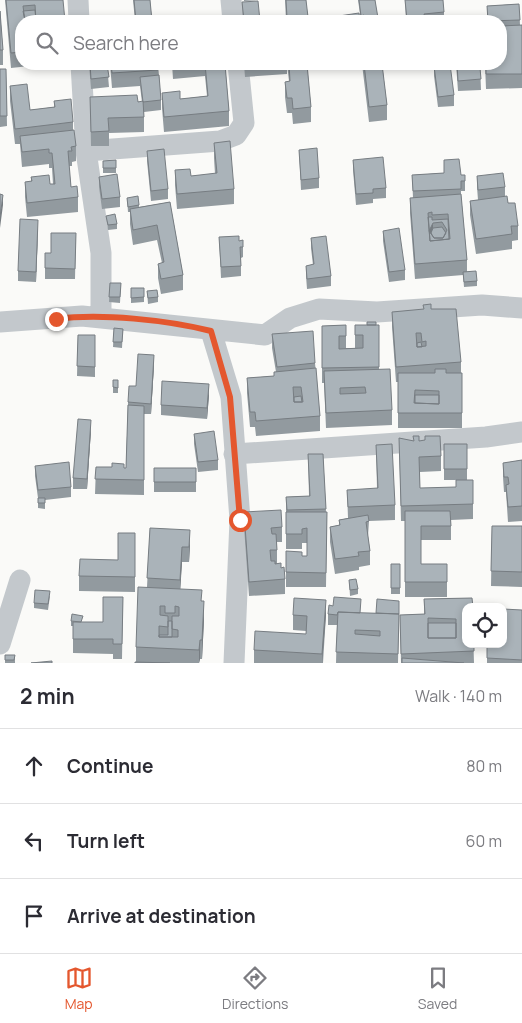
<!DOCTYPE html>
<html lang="en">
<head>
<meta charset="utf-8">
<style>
	:root { --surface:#fff; --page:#f7f7f7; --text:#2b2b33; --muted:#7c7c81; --line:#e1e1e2; --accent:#e4572e }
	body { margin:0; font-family:Manrope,sans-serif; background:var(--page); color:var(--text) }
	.controls { position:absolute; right:15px; bottom:15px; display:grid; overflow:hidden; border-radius:10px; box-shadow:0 2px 8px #0003 }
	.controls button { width:45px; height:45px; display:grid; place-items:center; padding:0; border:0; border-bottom:1px solid var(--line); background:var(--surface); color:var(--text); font:25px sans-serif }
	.stop { position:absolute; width:15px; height:15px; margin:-11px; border:4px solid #e4572e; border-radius:50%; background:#fff }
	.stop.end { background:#e4572e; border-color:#fff; box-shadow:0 1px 5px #0008 }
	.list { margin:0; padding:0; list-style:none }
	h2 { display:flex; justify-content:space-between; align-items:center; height:65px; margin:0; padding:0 20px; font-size:21px }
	h2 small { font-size:16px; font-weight:400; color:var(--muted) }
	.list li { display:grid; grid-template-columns:32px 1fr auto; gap:15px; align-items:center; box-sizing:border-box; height:75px; padding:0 20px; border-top:1px solid var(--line) }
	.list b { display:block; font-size:19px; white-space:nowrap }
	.list em { font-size:16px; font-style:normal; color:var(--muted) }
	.icon { flex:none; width:28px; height:28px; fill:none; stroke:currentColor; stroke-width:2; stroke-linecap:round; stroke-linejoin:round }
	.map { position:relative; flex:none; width:522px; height:663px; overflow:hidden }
	.search { position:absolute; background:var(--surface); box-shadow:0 2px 8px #0003; left:15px; right:15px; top:15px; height:55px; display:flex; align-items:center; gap:12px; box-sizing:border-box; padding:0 18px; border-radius:20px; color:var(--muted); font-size:19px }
	.sheet { height:290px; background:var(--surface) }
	nav { display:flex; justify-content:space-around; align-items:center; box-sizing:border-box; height:70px; border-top:1px solid var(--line); background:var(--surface); font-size:14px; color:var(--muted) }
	nav a { display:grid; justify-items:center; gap:2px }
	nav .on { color:var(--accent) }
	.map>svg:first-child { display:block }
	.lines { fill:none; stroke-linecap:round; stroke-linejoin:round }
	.minor { stroke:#c3c8cc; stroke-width:21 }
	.wall { fill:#929a9f }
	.shaded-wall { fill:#777d82 }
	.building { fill:#aab3b9; stroke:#777d82; fill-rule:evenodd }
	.route { stroke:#e4572e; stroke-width:6 }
</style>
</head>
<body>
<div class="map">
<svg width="522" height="663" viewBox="0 0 522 663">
	<rect width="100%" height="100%" fill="#fafaf8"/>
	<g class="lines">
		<!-- minor -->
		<path class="minor" d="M78,0L79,21
			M231,0L233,21
			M81,64L86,151L101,253V318
			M86,151L220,141L236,135L244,123L238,64
			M0,322L82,316L265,335L290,318L319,309L377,312L482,305L522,308
			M211,331L231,397L240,520L234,663
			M234,454L486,437L522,432
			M0,644L20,580"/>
	</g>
	<!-- wall -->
	<path class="wall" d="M5,0H63L21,21V64H48L11,68Z
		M133,0H150L152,21H135Z
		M244,0H258L244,1Z
		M285,0H306L308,21H243L242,2L260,21L286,20Z
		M358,0H375L378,21H361Z
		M405,0L444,12V21H406Z
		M519,4L520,25H522V88L486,89L485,64H501V21H487V6Z
		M0,11L3,50V65H0Z
		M89,64H107L109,87L91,89Z
		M110,64H158L161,100V110L144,112V132L109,133V146H91L90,97L142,102L140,86L112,88Z
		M172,64H225L229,111V126L164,132L162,108V93L180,99L207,96L205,76L173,79Z
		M244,64H287V74L245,77Z
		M287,64H307L311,107V122L293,124L292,113H287L285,97V82L289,81Z
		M362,64H382L387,105V120L369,122Z
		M456,64H480L481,90L458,91Z
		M434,66L454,95V106L438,107L434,76Z
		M0,69H6L7,126L0,127Z
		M10,86L30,110L54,107V101L73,122V130L76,146V161L72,162V166H69L71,187L78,197V212L27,217L25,197V182L31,181V177L50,184H53L52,168H49V164L22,167L20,144H15L10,101Z
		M214,143L234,189V204L177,209L175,185V170L191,176L215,174L214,158Z
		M299,150L319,178V188L301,190Z
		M147,151L168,189V199L151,201L147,161Z
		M116,160V173H103V161Z
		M353,160L386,188V198L373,199V203L356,205L353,170Z
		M444,160L461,175H465V191H461V194L467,260V272L477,281V286L464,287L463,275L415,279L410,213V198H413L412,175L444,173Z
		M477,176L505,187V196L518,226V240L512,241V249L476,254L470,215V201L478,200L477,187Z
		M99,177L120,197V207L102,209L99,187Z
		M127,198L139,205V207L170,202L183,275V290L161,294L158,278V264L162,263L157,240L133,245L130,224V212H128Z
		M106,216L117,224V229L108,230Z
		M38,230L36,282L18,281V271Z
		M383,231L405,270V280L389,282L383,241Z
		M76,233L75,279H45V253H51Z
		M219,237L239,241L243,247V257L241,258V276L221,278Z
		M311,238L331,276V286L307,289L306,276V266L313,265L311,248Z
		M110,283H121L120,303L109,302Z
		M131,288H144V302L131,303Z
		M147,291L158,297V302L148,304Z
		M431,309L461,362V373H462V428H398V382H396L392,327V312Z
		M346,325V348H355V325H379V369L392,410V425L326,428L324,383H322V326Z
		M114,328L123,329L122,348L113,347Z
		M272,334L315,363L320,416V431L256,436L255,427H250L247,393V378L274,376L276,372L272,348Z
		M78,335H95V377L77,376Z
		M154,365L151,414H144V495L95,494L96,467L126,468L128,402L136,386Z
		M118,380V393H113V387Z
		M209,395L207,419L161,415V405Z
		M91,430L87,489H73V478Z
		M194,434L218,460V470L198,472L194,444Z
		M399,438L413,441H419L441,456V471L420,472V488L473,504V519L451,520V540H421V564H447V597H405V521H401Z
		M444,444H467V480H444Z
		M376,445L395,505V520L369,521L368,536L370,551V565L359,567V570L335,574L330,542V527L339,525V520L348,518L347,490L377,489Z
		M308,454H323L326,512H327L326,587H286V551L302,556H307V543H302V549H286V497L309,496Z
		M522,460V521L508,522L506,492H504L503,477V463Z
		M35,466L71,487V497L45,500V509L38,508V498L35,476Z
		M154,468H196V492H154Z
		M244,512L282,527V542H277V564L281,568L285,579V594L249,596L244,527Z
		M492,526H522V587L491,586Z
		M150,528L190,545L189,562H182L180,589L202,601L204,620L202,659H200L199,663H135L136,662V647L147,587Z
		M135,533V592L79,591V576L118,560Z
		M391,564H400V594H391Z
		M349,580L358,589V594L350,596Z
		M50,596L48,610L34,608V603Z
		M123,597L122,659H113V654L73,653V626H71V621L83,622H103Z
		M472,598L474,663H401L400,615L424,614V599Z
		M522,610V663H487V644Z
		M399,611L398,663H336L337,625H328V614L360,613H376Z
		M293,615H326L323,663H254V650L306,634V631L293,630Z
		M5,655H15V663H5Z"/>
	<!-- shaded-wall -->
	<path class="shaded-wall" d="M3,195V205L0,228V217Z
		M38,220V230L36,282V272Z
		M433,223V233L431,238L429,231Z
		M154,355V365L151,414V404Z
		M209,384V395L207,419V408Z
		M91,420V430L87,489V479Z
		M190,530V545L189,562V547Z
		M182,547V562L180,595V580Z
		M326,600V615L322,663V654Z
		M204,601V620L202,659V640Z
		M200,640V659L199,663V650Z"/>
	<!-- building -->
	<path class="building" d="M6,0H63L65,21H36L35,5L23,6L25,21H21V52L11,53Z
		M134,0H150L152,21H136Z
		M286,0H306L308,17L287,18Z
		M359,0H375L378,18L365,20L364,15L361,16Z
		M405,0H443L444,12L424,14L425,18L407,20Z
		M258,1L260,21L305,19L306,21H244L242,2Z
		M519,4L520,20L488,21L487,6Z
		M35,10L36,21H25L23,11Z
		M0,11L3,50H0Z
		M359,13L360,21H319V19Z
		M522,25V74H486V64H501V26Z
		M90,64H107L109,77L91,79Z
		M111,64H158V70L112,73Z
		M205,64H225L229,111L164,117L162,93L180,91V99L208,96Z
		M245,64H287L245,67Z
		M289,64H307L311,107L293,109L292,98H287L285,82L290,81Z
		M364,64H382L387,105L369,107Z
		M450,64L454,95L438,97L434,66Z
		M457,64H474V68H480L481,79L458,81Z
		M0,69H6L7,116H0Z
		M159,75L161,100L143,102L140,77Z
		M27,84L30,110L55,107L54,101L71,99L73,122L15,129L10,86Z
		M137,95L138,102L143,101L144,117L108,118L109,131L91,132L90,97Z
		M74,130L76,146L71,147L72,151H68L71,187L77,186L78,197L27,203L25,182L32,181L31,177L49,175L50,184H55L52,153H49V149L22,152L20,136Z
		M230,141L234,189L177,194L175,170L190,169L191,176L217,173L214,143Z
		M317,148L319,178L301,180L299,150Z
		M164,149L168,189L151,191L147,151Z
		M383,157L386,188L373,189V193L356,194L353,160Z
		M459,159L461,175H465V181H461V189L413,191L412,175L444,173V160Z
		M116,160V168H103V161Z
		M503,173L505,187L478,190L477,176Z
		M117,174L120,197L102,199L99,177Z
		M0,194L3,195L0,217Z
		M461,194L467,260L415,264L410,198ZM432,212V215L448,214L450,239L430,241L428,213Z
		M138,196L139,205L128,207L127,198Z
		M507,196L508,203H515L518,226H511L512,234L476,239L470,201Z
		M170,202L183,275L161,279L158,264L164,262L157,225L133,230L130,209Z
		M115,214L117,224L108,225L106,216Z
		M428,217H432V220L448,219L449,239L430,241ZM442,222L447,230L443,238H434L429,231L433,223Z
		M20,219L38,220L36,272L18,271Z
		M442,227L446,233L443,238H434L431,233L433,228Z
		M399,228L405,270L389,272L383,231Z
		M51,233H76L75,269L45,268V253H51Z
		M239,236V241L243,240V247H240L241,266L221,267L219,237Z
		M326,236L331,276L307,279L306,266L314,264L311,238Z
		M476,271L477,281L464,282L463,272Z
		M110,283H121L120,297H109Z
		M131,288H144V297L131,298Z
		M157,290L158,297L148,298L147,291Z
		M431,304V309H456L461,362L396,367L392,312L424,309L423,305ZM416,333H421L422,342L426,341V346L417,347Z
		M367,322H376V325H367Z
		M346,325V336H339V349L363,348V335H355V325H379V367L322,368V326Z
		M114,328L123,329L122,342H113Z
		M313,331L315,363L277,367L272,334Z
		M78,335H95V367L77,366Z
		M421,342L422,347H417V343Z
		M138,354L154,355L151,404L128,402L129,386H136Z
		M316,368L320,416L256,421L255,412H250L247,378L274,376V372ZM293,387H301L303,402H294Z
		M390,369L392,410L326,413L324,371ZM365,387L366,393L340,394V388Z
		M435,369H446V373H462V413H398V373H435ZM415,390L439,391V404L414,403Z
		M113,380H118V388L113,387Z
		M162,381L209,384L207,408L161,405Z
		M415,395H439V404L415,403Z
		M301,396L302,402H294V397Z
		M128,405L144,406V480L95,479L96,467H112V463L124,464V468H126Z
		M78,419L91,420L87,479L73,478Z
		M214,431L218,460L198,462L194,434Z
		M413,436H419V441L425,440V436H440L441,456L419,457L420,488L456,487V480H473V504L401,506L399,438L414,441Z
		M392,444L395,505L348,507L347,490L378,488L376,445Z
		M444,444H467V469H444Z
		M308,454H323L326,509L287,510L286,497L310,496Z
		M522,460V506L508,507L506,485L509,484L508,477H504L503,463Z
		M69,462L71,487L38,490L35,466Z
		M154,468H196V482H154Z
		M38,498H45V503H38Z
		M281,510L282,527L271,528L272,534H276L277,550H270L271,561H275V564L281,563V568L284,567L285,579L249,582L244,512Z
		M405,511H450L451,526H421V564H447V582H405Z
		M286,512H327L326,573L286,572V551L302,552V556H307V528L302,529V534H286Z
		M368,515L369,521L366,522L370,551L358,552L359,556L335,559L330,527L340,525L339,520Z
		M492,526H522V572L491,571Z
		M150,528L190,530L189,547H182L180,580L147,578Z
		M118,533H135V577L79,576L80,559L118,560Z
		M391,564H400V588H391Z
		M356,579L358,589L350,590L349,580Z
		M138,587L202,590L201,601H204L202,640H200L199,650L136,647ZM160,606H165V613H175V606L179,607V616H172V629L178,630V637H159V626L168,627V616L160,615Z
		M35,590L50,591L48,604L34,603Z
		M103,597H123L122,644H113V639H73V622H103Z
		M334,597L361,599L360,613L338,612L337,615L328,614L329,605L333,606Z
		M294,598L326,600L322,654L254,650L255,631L306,634L307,616L293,615Z
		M472,598L473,607H466V644H474V651L401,654L400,615L425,614L424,599ZM428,618L456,619V638H428Z
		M377,599L399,601V614L376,613Z
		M503,609L522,610V660L487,658V644H503Z
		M338,612L399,614L398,654L336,652ZM355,630L380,631V636L355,634Z
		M72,614L83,616L81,622L71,621Z
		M168,621H172V637H159V635H168Z
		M428,623H456V638H428Z
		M5,655H15L14,660H5Z
		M402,658L464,663H402Z
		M52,661V663H31Z
		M135,662L170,663H135Z"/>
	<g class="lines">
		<!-- route -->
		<path class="route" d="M56,319C101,313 167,320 211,331L230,397L240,520"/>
	</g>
</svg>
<div class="controls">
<button><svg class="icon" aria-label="locate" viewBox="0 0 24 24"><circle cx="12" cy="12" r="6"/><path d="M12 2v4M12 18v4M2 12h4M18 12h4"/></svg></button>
</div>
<div class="stop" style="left:240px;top:520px"></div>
<div class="stop end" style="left:56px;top:319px"></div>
<div class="search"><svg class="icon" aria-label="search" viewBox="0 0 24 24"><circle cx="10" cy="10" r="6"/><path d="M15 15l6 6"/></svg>Search here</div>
</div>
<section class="sheet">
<h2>2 min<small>Walk · 140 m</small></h2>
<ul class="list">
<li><svg class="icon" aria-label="ahead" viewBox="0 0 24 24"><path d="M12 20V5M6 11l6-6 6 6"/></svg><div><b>Continue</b></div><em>80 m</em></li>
<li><svg class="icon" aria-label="left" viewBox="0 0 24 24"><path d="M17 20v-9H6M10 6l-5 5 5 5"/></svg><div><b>Turn left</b></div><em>60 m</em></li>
<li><svg class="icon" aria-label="arrive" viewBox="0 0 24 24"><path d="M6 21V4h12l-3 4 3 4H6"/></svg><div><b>Arrive at destination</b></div></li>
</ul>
</section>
<nav>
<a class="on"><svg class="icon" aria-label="map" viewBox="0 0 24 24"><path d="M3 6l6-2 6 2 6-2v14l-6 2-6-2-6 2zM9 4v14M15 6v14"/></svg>Map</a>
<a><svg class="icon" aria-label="directions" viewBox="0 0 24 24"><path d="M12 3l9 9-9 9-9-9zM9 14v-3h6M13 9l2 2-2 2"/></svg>Directions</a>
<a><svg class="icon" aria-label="saved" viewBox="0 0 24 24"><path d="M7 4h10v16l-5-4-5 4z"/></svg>Saved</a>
</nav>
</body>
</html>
